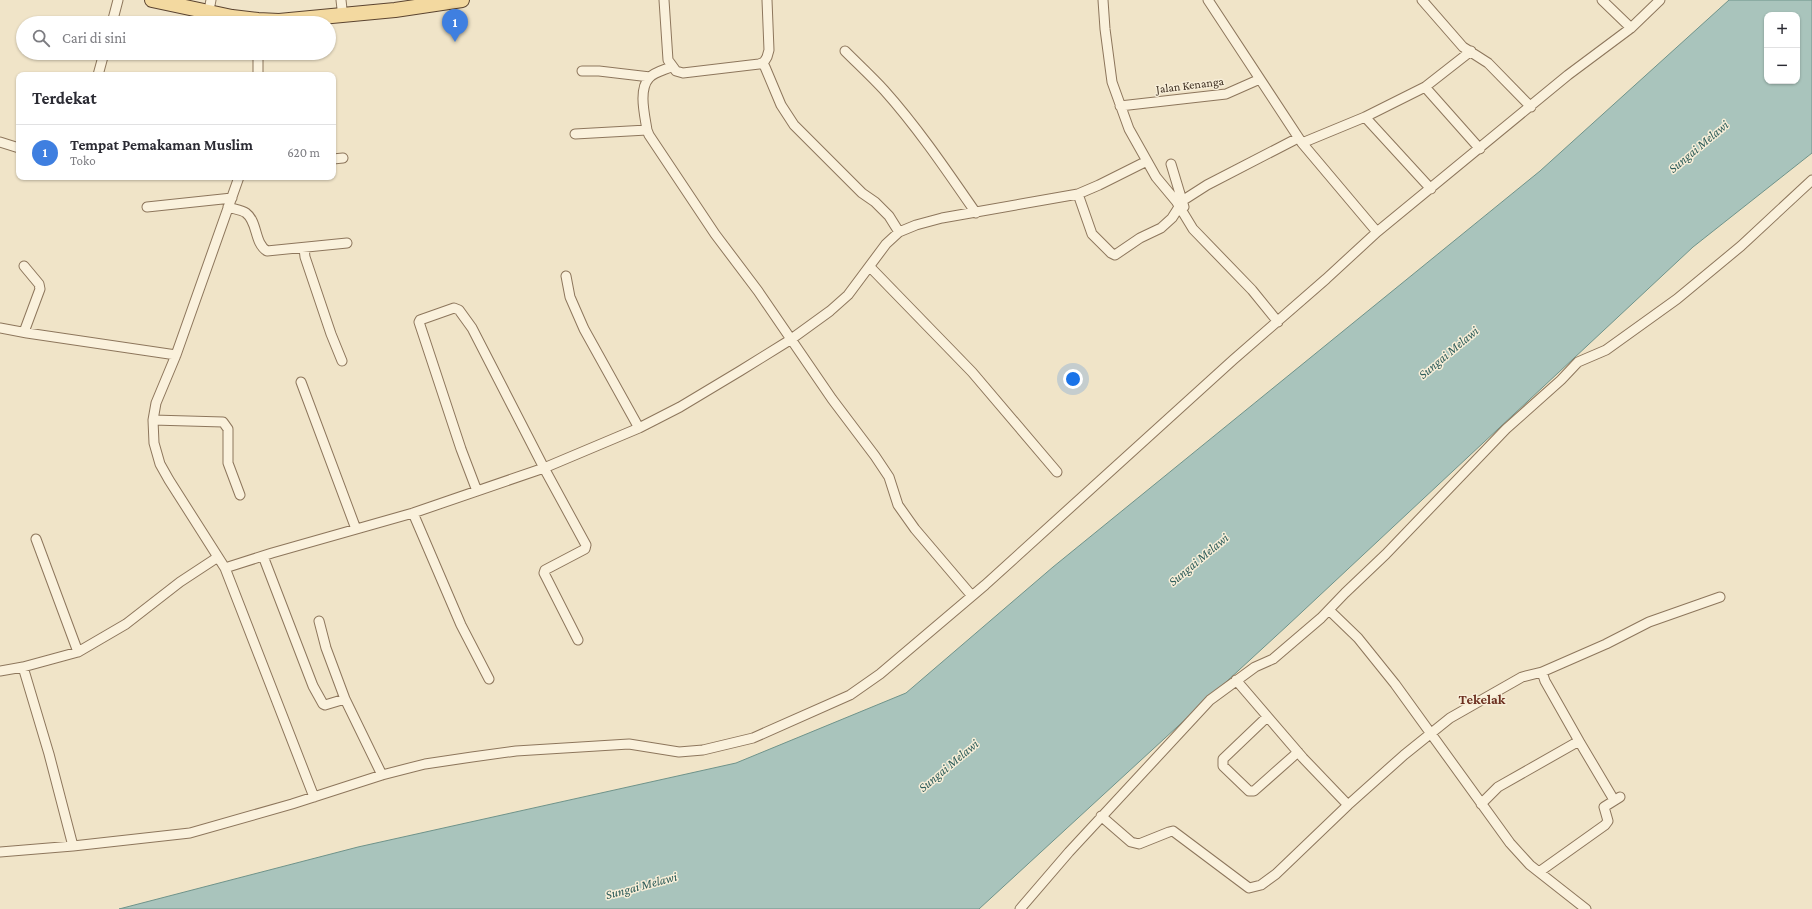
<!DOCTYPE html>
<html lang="id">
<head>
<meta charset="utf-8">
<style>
	:root { --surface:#fff; --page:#f7f7f7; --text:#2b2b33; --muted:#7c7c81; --line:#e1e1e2; --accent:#0b8043 }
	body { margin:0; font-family:"Crimson Pro",serif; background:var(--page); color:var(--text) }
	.controls { position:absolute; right:12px; top:12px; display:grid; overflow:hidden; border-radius:8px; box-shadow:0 1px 3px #0004 }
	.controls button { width:36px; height:36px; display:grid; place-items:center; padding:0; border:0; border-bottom:1px solid var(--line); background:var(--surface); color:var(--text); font:20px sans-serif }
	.you { position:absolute; left:1073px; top:379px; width:14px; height:14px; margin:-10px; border:3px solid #fff; border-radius:50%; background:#1a73e8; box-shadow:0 0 0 6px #1a73e833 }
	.badge { display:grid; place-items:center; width:26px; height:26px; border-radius:50%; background:var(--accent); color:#fff; font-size:13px; font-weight:700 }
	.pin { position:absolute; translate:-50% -33px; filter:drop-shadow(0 1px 2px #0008) }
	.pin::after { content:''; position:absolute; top:21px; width:14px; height:12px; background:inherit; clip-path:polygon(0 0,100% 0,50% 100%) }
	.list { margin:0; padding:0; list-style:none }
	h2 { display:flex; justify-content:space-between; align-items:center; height:52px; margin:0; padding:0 16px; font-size:17px }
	h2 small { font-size:13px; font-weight:400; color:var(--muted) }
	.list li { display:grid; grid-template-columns:26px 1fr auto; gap:12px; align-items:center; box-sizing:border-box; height:56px; padding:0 16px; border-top:1px solid var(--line) }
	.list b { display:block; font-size:15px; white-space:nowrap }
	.list p { margin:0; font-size:13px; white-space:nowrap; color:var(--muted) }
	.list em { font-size:13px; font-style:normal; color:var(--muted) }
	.icon { flex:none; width:22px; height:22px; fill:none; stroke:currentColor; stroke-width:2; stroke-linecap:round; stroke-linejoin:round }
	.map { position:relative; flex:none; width:1812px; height:909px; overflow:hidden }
	.search { position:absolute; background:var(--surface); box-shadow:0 1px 3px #0004; left:16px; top:16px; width:320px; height:44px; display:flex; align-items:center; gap:10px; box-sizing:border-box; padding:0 14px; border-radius:22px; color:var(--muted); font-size:15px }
	.panel { position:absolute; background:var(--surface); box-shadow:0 1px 3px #0004; left:16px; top:72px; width:320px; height:108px; border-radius:8px }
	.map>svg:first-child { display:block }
	.water { fill:#a9c4bc; stroke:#6f938a; fill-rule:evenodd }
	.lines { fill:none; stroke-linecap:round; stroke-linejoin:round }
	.minor-casing { stroke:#8d765c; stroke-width:11 }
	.primary-casing { stroke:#5b4430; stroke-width:16 }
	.minor { stroke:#faf1dc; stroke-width:9 }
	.primary { stroke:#f3d9a0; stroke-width:14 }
	.labels { text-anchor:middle; stroke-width:3; stroke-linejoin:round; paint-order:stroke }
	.street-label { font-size:12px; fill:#3d2e20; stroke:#f7eed8 }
	.water-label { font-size:13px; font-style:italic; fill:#2f5d5a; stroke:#f7eed8 }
	.quarter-label { font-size:14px; font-weight:bold; fill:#6b2e1e; stroke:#f7eed8 }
</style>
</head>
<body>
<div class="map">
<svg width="1812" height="909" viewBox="0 0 1812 909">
	<rect width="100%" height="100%" fill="#f0e4c8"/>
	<!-- water -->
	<path class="water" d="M1729,0H1812V153L1693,247L1288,625L979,909H119L358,847L736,763L906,693L1053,567L1540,171ZM1767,15H1797V81H1767Z"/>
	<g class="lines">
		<defs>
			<path id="minor" d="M341,0L342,9
				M664,0L668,60L676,71L683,73L759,64L764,62L767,57L769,50L767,0
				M1103,0L1105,29L1112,82L1129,129L1156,177L1176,201L1193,229L1252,290L1278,322
				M1208,0L1302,143L1377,232
				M1422,0L1463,47L1488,63L1531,107
				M1602,0L1631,28
				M210,5L211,0
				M112,23L118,0
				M845,51C858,64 871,76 884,90C918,128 947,171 976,213
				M762,63L765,67L781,105L794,125L862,193L875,202L889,216L899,232
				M671,67C664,70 654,72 649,78C638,90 645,116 647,130L649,135L715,234L758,291L832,399L875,456L889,477L898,505L915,529L972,596
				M582,71H599L650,77
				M98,75L104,53
				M258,75V53
				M1425,87L1480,149
				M1120,106L1226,94L1260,79
				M1365,117L1431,189
				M575,134L647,130
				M0,142L19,148
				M1302,143L1365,117L1425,87L1471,51
				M333,159L343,158
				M1171,164L1184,207
				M239,177L176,355L156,403L153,420L154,443L160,464L169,480L225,568L314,797
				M1078,194L1092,234L1111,253L1115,255L1140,238L1161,228L1172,218L1179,207
				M1182,201L1207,185L1298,138
				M147,207L232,198
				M228,207C234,209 242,210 246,213C258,222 254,243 267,251L347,243
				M304,248L305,257L331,334L342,361
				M24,266L39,284L40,289L24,332
				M870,267L972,372L1057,472
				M566,276L570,297L584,329L639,428
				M0,328L27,333L176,355
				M301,382L356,529
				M153,420L223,422L228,429V463L240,495
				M477,491L461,449L419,322L420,320L454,308L459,310L472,328L544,468L586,545L585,549L545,570L544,573L578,640
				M413,513L461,625L489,679
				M36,539L78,652
				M263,556L313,686L323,704L325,705L345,699
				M225,568L272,553L413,513L544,468L639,428L680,407L740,371L790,340L830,311L848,295L886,244L899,232L916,225L942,218L1078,194L1099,185L1147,161
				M1329,610L1358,638L1395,684L1510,843L1530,865L1586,909
				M319,621L326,648L345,699L382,775
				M23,667L49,754L73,846
				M0,671L23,667L78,652L126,624L180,582L218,557
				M1236,680L1303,758L1348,805
				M1267,717L1223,759V766L1249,791H1254L1298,752
				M1579,741L1614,800
				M1481,804L1498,787L1579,741L1545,681L1542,672
				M1101,816L1131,842L1139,844L1169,832L1173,831L1249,888L1261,885L1276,874L1348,805L1404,755L1450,718L1522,677L1542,672L1606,644L1649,622L1720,597
				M0,852L73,846L190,833L292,804L382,775L425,764L472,757L516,751L629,744L679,752L703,750L753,738L850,695L880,674L985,585L1233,360L1326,279L1377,232L1568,75L1631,28L1660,0
				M1539,872L1605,825L1608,821L1604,807L1620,797
				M1020,909L1069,852L1210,700L1255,667L1273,659L1321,618L1345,593L1386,554L1506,429L1561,380L1578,362L1606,350L1677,299L1741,246L1812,180"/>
			<path id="primary" d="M152,0L232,17L258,20L279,21L395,10L462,0"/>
		</defs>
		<!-- minor casing -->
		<use href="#minor" class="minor-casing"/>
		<!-- primary casing -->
		<use href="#primary" class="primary-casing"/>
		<!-- minor -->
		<use href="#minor" class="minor"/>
		<!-- primary -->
		<use href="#primary" class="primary"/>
	</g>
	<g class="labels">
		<!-- street labels -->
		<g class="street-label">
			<text transform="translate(1190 85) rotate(-7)" y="4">Jalan Kenanga</text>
		</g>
		<!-- water labels -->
		<g class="water-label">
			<text transform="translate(1698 146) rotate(-40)" y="5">Sungai Melawi</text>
			<text transform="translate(1448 352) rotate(-40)" y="5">Sungai Melawi</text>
			<text transform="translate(1198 559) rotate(-40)" y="5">Sungai Melawi</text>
			<text transform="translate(948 765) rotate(-40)" y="5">Sungai Melawi</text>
			<text transform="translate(641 885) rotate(-15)" y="5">Sungai Melawi</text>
		</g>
		<!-- quarter labels -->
		<g class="quarter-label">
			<text x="1482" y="704">Tekelak</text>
		</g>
	</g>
</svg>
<div class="controls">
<button>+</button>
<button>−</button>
</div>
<div class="you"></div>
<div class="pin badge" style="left:455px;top:42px;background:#3f7fe0">1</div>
<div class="search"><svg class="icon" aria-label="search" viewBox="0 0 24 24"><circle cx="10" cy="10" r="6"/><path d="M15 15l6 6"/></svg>Cari di sini</div>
<section class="panel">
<h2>Terdekat<small></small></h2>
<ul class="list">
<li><span class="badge" style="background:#3f7fe0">1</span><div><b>Tempat Pemakaman Muslim</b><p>Toko</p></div><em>620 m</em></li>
</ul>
</section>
</div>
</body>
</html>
